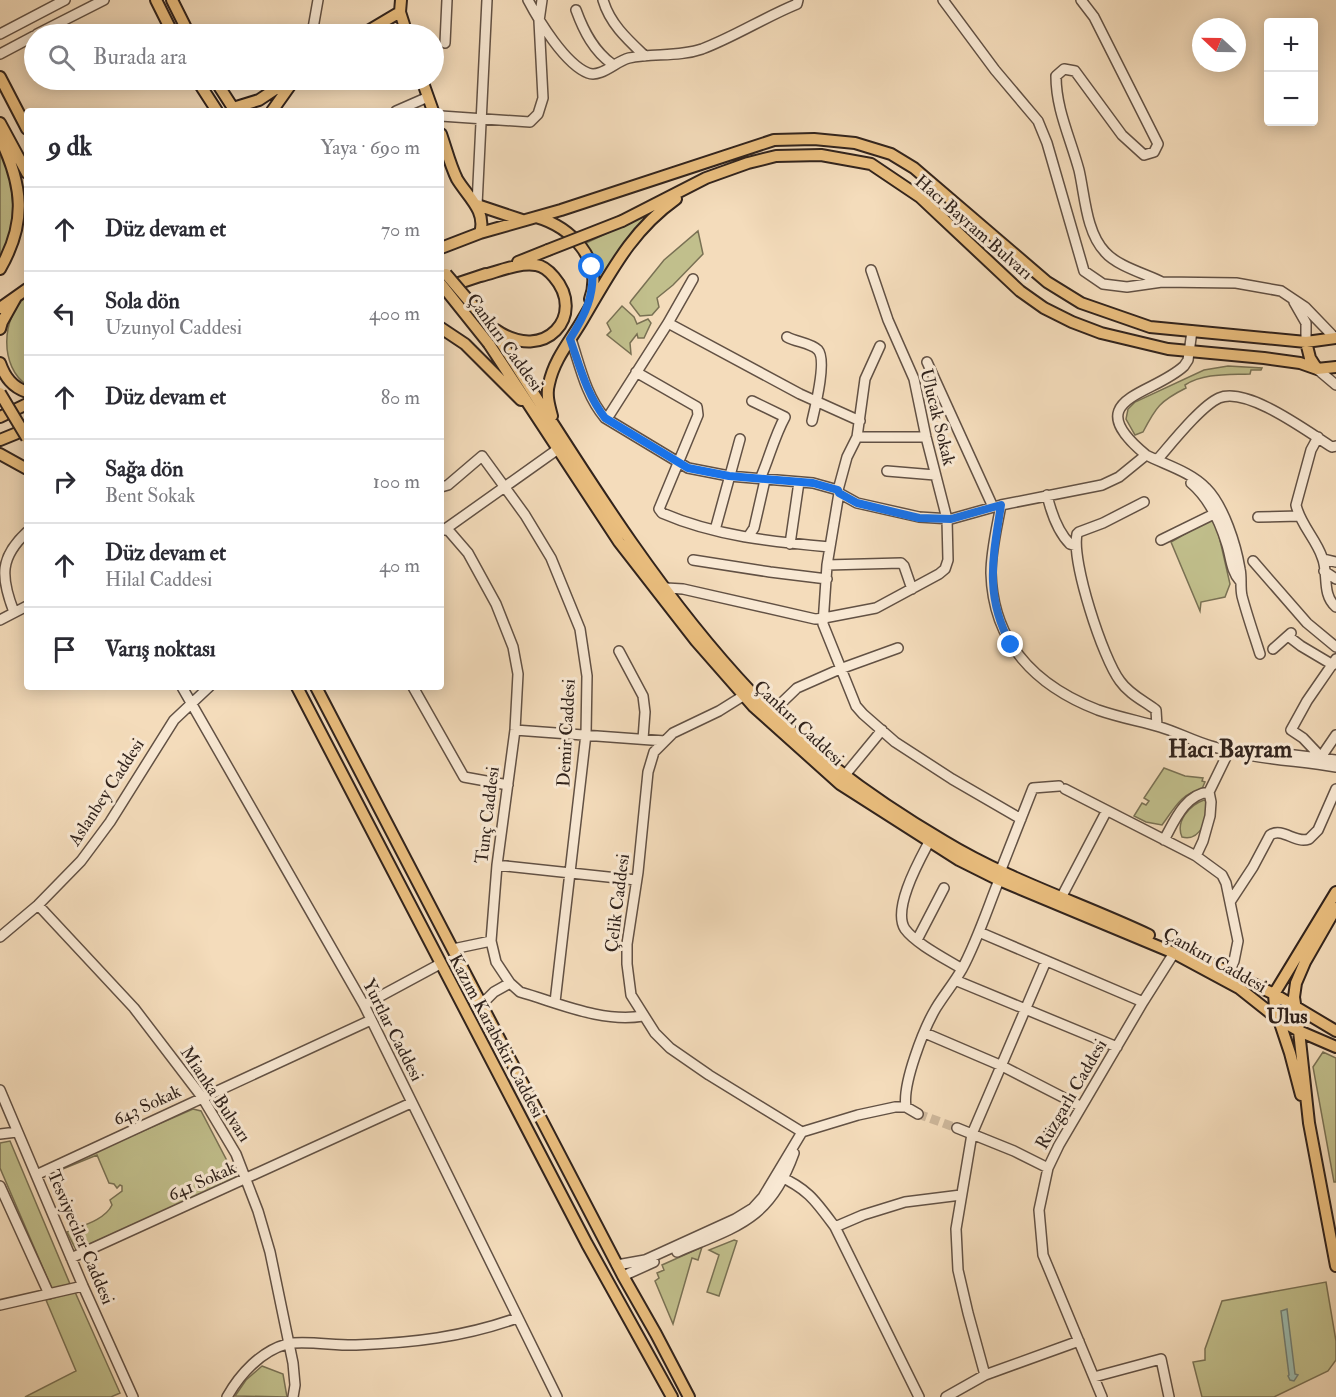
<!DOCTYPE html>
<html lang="tr">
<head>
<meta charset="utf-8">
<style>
	:root { --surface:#fff; --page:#f2f2f3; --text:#2b2b33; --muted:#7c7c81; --line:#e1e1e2 }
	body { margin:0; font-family:"IM FELL Double Pica",serif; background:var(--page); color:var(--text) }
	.controls { position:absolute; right:18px; top:18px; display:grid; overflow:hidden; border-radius:6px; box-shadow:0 3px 15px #0003 }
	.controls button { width:54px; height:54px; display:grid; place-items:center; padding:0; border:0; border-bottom:2px solid var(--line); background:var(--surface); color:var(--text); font:30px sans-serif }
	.compass { position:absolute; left:1192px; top:18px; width:54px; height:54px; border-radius:50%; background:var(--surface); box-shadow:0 3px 15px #0003; rotate:292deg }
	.stop { position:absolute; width:18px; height:18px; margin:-14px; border:4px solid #1a73e8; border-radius:50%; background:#fff }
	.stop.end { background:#1a73e8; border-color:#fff; box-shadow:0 2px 6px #0008 }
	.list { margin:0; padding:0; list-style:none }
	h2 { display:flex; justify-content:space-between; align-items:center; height:78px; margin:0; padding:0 24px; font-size:26px }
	h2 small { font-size:20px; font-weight:400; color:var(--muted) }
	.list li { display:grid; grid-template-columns:39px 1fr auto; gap:18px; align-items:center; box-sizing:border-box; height:84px; padding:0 24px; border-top:2px solid var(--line) }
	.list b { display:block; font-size:22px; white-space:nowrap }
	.list p { margin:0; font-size:20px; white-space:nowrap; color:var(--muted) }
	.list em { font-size:20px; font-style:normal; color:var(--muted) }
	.icon { flex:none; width:33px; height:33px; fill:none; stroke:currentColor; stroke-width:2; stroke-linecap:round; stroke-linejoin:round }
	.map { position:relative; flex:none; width:1336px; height:1397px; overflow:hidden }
	.search { position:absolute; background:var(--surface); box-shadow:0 3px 15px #0003; left:24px; top:24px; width:420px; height:66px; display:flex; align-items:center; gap:15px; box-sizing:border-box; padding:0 21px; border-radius:33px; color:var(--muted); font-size:22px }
	.panel { position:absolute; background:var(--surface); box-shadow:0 3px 15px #0003; left:24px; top:108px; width:420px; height:582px; border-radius:6px }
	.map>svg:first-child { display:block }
	.green { fill:#c1bf8c; stroke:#797154; stroke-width:1.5 }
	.water { fill:#9cbcb0; stroke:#717f75; stroke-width:1.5 }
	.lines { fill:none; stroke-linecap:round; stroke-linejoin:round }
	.minor-tunnel { stroke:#cdb79b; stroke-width:9; stroke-dasharray:9 4.5; stroke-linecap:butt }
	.minor-casing { stroke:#625144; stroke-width:12 }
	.major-casing { stroke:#31231c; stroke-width:14 }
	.minor { stroke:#f8e8d3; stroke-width:9 }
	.major { stroke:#eabe7e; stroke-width:10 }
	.major-bridge-casing { stroke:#31231c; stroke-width:14; stroke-linecap:butt }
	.major-bridge { stroke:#eabe7e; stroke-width:10 }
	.route { stroke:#1a73e8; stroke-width:8 }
	.labels { text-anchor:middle; stroke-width:6; stroke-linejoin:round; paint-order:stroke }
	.street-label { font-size:18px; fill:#31231c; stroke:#f8e8d3 }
	.quarter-label { font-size:21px; font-weight:bold; fill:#31231c; stroke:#f8e8d3 }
	.district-label { font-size:24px; font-weight:bold; fill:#31231c; stroke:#f8e8d3 }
</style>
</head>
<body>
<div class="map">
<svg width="1336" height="1397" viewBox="0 0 1336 1397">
	<rect width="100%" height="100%" fill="#f4dcbb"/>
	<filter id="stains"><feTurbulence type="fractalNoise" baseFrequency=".00333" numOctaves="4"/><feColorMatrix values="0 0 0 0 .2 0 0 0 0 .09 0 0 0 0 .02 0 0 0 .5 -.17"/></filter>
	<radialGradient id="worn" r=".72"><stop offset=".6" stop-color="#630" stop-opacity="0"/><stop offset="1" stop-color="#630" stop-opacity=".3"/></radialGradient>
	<!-- green -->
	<path class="green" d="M0,151C4,159 10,168 12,177C18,207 12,233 0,260Z
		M656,210C633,231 615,253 600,280L594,261L586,243Z
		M698,231L703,254L673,285L657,298L659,307L652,315L640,316L630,303L631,301L664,260Z
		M27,296V385C0,368 0,317 27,296Z
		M622,306L634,317L637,324L648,319L651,323L644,338H638L637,334L630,343L631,354L607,335L611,331L607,323Z
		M1228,366L1262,368L1261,370H1251L1250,374C1228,375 1204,373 1185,385L1186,388C1160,401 1156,407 1143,432L1135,435L1126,419L1128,409L1135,402L1204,370Z
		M1212,518L1215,520L1217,527L1230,584L1225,597L1201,602L1200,611L1171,542Z
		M1164,768L1185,776L1203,778L1202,781L1205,782L1201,791C1183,790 1172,812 1162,825L1146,822L1134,816L1142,803L1146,805L1149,801L1144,798Z
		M1204,800L1207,802C1209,817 1201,842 1182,837C1175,821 1190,805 1204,800Z
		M1323,1052L1336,1058V1182H1334L1313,1067Z
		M193,1109L201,1111L237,1180L76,1250L67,1232C81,1226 105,1220 112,1205L110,1200L122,1191V1186L120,1185L117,1188L114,1184L109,1183L97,1155L48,1175L47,1173Z
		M10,1141L70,1284L52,1289L0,1168V1143Z
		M734,1240L737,1241L719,1296L707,1292L719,1255L709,1250Z
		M702,1247L698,1260L692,1258L673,1324L655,1281L659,1278L657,1273L664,1270L662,1265Z
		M1326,1282L1336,1341V1360L1328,1371L1274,1397H1202L1193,1362L1205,1360V1349L1222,1301Z
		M75,1292L120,1393L111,1397H25L76,1371L46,1300Z
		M262,1366L283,1374L287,1397L235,1396L246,1380Z"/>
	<!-- water -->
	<path class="water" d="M1287,1309L1295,1374L1298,1375L1294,1381L1290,1380L1288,1376L1289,1375L1281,1311Z"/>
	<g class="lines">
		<!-- minor-tunnel -->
		<path class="minor-tunnel" d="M918,1114L957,1128"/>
		<defs>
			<path id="minor" d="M528,0C539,21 565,64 588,73C601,78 616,61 629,58C653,53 679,57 702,49C734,37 765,17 797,4L798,0
				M603,0C610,24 628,40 645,56
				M943,0L995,70L1038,121L1047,143L1084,271L1103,284L1127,287L1162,282L1236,283L1281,291L1305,307L1335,338
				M1081,0L1094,17L1158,144L1154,152L1144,155L1122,135L1075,71L1064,69L1056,76C1056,109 1070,137 1079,170C1085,196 1086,232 1105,252C1117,266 1146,274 1162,282
				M576,10C584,32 594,51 612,64
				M0,34L65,0
				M37,34L104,0
				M312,34L318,0
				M445,43L447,0
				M0,54L34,36
				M396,111L428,97
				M441,116L530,122L538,114L543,98L539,21L542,0
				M477,205L487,0
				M1294,302L1306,323V342
				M668,323L800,394L860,421
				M1192,331L1188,360L1184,366C1152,396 1077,398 1146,455C1166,465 1191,472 1206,488C1224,506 1236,545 1240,569C1242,578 1240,587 1242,596C1247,615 1254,635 1260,654
				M787,337C796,342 811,343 818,350C827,360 815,408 812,421
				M571,339C580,366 586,396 605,418L688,468L729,476L813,483L838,490L839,493L857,503L919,517L951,519L1001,505L1102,485L1119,477L1146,455
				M927,362L993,507
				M1317,369L1336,385
				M636,372L697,407L698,415L659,509L662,513C715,536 773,542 830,547
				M752,401L785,417C774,437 769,459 760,479
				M605,418L610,414L668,323L693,279
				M857,437H926
				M1318,437L1311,450L1296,505C1300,524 1316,539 1322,557C1329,573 1321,594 1336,607
				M1157,460C1171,444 1201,406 1219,398C1247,386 1308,432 1332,447L1336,446
				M887,471L935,475
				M1191,483C1210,499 1220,522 1227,545C1231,558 1231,571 1240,581
				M441,487L448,485L482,456L525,515L551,558L580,629L587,676L586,734L555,1002
				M838,490L847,457L857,437L865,379L880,346
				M839,493L827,565L823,624L856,706L863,714L895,742L952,779L1021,819
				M1047,495C1051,512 1058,532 1070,544L1076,546
				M1144,502L1103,523L1079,532L1077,534C1071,561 1103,659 1120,681C1129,694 1144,701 1156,710L1157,726
				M1001,505C997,527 991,551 991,573C993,643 1036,686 1098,710C1118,717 1139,721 1160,727C1177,732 1193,741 1211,746C1251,759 1294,760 1336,767
				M1258,517L1300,516
				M441,529L449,531L468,553L496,604L513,647L518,674L515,730L497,865L491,941L496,962L510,983L520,992C559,1003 602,1023 643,1016
				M444,530L558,449
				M715,530L740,439
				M748,537L754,528L765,480
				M1161,540L1218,512
				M790,544L799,482
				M1323,559L1336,562
				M693,560L770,572L827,579
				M1253,561L1307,623L1336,647
				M827,565L901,563L904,566L912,589
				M1324,571L1336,579
				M666,588L683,589L815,619L824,618L876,608L939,574L945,569L948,560L947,519L926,437L914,379L888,320L871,270
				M14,612C0,576 0,557 27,532
				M0,620L27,606
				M1288,636L1301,646L1333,665
				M1273,649L1291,633
				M619,651L643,696L645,712L643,739
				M1336,659L1307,701L1291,730L1303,738L1321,757L1336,735
				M182,687L364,1005L557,1397
				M413,687L464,777L508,785
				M743,696L719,711L673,733L654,752L648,772L638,872L627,944V964L631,995L655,1033L670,1048L709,1075L802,1132
				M772,712L797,688L840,669L898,648
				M515,730L665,741
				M1261,751L1336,760
				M845,775L882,730
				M1065,789L1196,856L1222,875L1226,883L1238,941L1234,961L1229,973
				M1164,840C1174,822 1185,794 1209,792
				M929,842C919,861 892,909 905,929C916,944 946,959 962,969
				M1196,856L1203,841L1210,816L1211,802L1209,792L1229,751
				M497,865L636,880
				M1000,872L1033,788L1059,786
				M1062,896L1106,812
				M1230,902L1253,867L1270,835C1283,827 1295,844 1309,839L1318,830L1336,789
				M38,905L134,1008L202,1097L236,1154L258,1211L270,1252L293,1363L295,1385L293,1397
				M979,932L1143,1002
				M0,937L38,905L81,861L110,822L174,720L209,687
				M917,940L944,888
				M453,949L491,941
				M955,980L1117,1047
				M482,1004L494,992L510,983
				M364,1005L440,964
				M925,1033L1002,1066L1080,1106
				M0,1090L83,1286L133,1397
				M906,1107C902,1084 924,1028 936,1008C944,995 954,983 962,969C977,941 987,910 999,880
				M957,1128L1014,1151L1048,1168
				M0,1134L17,1132
				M36,1175L371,1020
				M777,1175C808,1189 815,1200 835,1227L919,1397
				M0,1186L49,1294
				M835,1227L863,1215L905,1202L961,1195
				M677,1252C738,1226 770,1220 794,1153
				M71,1258L411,1103
				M617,1265L645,1260L735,1219L753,1208L763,1197L802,1132L858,1115L895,1107H906L918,1114
				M623,1276L654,1262
				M0,1305L83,1286
				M985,1375L968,1313L958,1270L956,1229L972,1134L1046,961
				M1094,1377L1161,1359L1169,1397
				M227,1397C240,1374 261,1351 287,1344C302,1340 338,1346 356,1345C412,1343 464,1337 517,1318
				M946,1397L985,1375L1079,1341
				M1102,1397L1043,1255L1039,1210L1048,1168L1059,1145L1143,1002L1174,953"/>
			<path id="major" d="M156,0L173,34
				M172,0L189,34
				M401,0L400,12L407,34
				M363,34L400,12
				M0,77L27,129
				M197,80L217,111
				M215,80L235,111
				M422,80L433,111
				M233,108L259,100L289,80
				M272,111L294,80
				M0,123L27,173
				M441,134C446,148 450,165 457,179C467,196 487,211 480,233
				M0,138C23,186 27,222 0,269
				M477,205L522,220
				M536,217C571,227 604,260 590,299
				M622,221L706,178L748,163L776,156L821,155L871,164L920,197L1020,291L1044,308L1072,322L1101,333L1168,349L1264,358L1300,363L1317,369L1336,367
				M441,248L480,233L561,210L774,140L814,139L855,143L891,154L914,168L1047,282L1081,303L1150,327L1306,342L1336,338
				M518,262L548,250
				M481,276C497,272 519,262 536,265C544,266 549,271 554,277C587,315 545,364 496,330
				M447,287L486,274
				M0,308L27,289
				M441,328L465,344L521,400
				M492,328C571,451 651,586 751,692C807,751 874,800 944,841C1008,880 1081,903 1149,935
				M0,329L2,322L16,297
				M1306,342L1310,358L1317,369
				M489,344L619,542L696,641L753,706L840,784L959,860L999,880L1174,953L1239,988L1278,1019L1299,1031L1336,1047
				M0,363C5,377 12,387 27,392
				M552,416C549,405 546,394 549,384C554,359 571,340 583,319C611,272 631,231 676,199
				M0,417L27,404
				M0,440L27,429
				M0,454L27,469
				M297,687L587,1244L672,1397
				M316,687L623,1276L656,1334L689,1397
				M1336,908L1305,962L1296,983L1294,997L1299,1031L1309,1123L1336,1266
				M1193,955L1274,994L1336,1031
				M1274,994L1275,1008L1290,1053L1301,1095
				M1274,994L1336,892"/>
		</defs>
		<!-- minor casing -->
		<use href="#minor" class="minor-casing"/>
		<!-- major casing -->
		<use href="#major" class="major-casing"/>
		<!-- minor -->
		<use href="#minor" class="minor"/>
		<!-- major -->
		<use href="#major" class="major"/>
		<defs>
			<path id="major-bridge" d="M548,250L622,221
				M446,274L492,328
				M441,284L489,344
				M0,393L27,438"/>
		</defs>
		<!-- major-bridge casing -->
		<use href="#major-bridge" class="major-bridge-casing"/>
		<!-- major-bridge -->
		<use href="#major-bridge" class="major-bridge"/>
	</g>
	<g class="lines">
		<!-- route -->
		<path class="route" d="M592,267C595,295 585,315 570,339C580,367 587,395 605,418L688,468L729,476L813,483L838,490L839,493L857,503L919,518L951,519L1001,505C993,557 984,596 1011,645"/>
	</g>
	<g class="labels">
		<!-- street labels -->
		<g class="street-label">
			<text transform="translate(974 227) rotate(41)" y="6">Hacı Bayram Bulvarı</text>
			<text transform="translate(505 342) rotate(54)" y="6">Çankırı Caddesi</text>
			<text transform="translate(938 417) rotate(76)" y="6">Ulucak Sokak</text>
			<text transform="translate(799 723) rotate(43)" y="6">Çankırı Caddesi</text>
			<text transform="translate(566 733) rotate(-87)" y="6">Demir Caddesi</text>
			<text transform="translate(106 792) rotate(-57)" y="6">Aslanbey Caddesi</text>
			<text transform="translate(487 815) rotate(-83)" y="6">Tunç Caddesi</text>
			<text transform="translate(617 903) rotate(-83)" y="6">Çelik Caddesi</text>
			<text transform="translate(1215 960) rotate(29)" y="6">Çankırı Caddesi</text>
			<text transform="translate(393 1030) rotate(63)" y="6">Yurtlar Caddesi</text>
			<text transform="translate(497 1036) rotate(62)" y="6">Kazım Karabekir Caddesi</text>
			<text transform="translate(216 1094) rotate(56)" y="6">Mianka Bulvarı</text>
			<text transform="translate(1071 1094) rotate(-60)" y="6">Rüzgarlı Caddesi</text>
			<text transform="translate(147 1105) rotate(-25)" y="6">643 Sokak</text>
			<text transform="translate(202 1181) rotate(-24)" y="6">641 Sokak</text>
			<text transform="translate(81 1237) rotate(67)" y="6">Tesviyeciler Caddesi</text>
		</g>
		<!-- quarter labels -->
		<g class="quarter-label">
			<text x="1287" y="1023">Ulus</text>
		</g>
		<!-- district labels -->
		<g class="district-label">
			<text x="1230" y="757">Hacı Bayram</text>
		</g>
	</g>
	<rect width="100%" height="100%" filter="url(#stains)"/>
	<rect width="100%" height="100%" fill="url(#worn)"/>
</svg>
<div class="controls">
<button>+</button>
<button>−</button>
</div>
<svg class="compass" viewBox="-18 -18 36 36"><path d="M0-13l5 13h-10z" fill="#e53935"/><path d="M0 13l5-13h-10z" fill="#7c7c81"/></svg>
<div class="stop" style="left:592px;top:267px"></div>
<div class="stop end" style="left:1011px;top:645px"></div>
<div class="search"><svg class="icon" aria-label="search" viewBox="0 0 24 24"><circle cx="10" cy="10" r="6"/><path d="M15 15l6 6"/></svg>Burada ara</div>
<section class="panel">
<h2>9 dk<small>Yaya · 690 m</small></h2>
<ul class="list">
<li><svg class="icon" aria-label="ahead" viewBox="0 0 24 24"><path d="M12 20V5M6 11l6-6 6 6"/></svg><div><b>Düz devam et</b></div><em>70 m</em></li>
<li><svg class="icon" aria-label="left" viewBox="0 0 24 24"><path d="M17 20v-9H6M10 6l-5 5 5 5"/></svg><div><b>Sola dön</b><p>Uzunyol Caddesi</p></div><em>400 m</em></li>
<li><svg class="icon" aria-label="ahead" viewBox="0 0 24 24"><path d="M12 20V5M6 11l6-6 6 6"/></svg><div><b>Düz devam et</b></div><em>80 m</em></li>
<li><svg class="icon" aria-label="right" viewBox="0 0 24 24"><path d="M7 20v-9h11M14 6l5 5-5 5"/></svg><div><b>Sağa dön</b><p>Bent Sokak</p></div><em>100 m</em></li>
<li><svg class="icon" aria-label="ahead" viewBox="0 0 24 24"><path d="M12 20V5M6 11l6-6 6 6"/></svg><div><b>Düz devam et</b><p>Hilal Caddesi</p></div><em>40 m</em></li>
<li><svg class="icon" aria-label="arrive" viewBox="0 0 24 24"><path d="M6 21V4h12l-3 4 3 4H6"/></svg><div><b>Varış noktası</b></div></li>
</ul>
</section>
</div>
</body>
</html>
